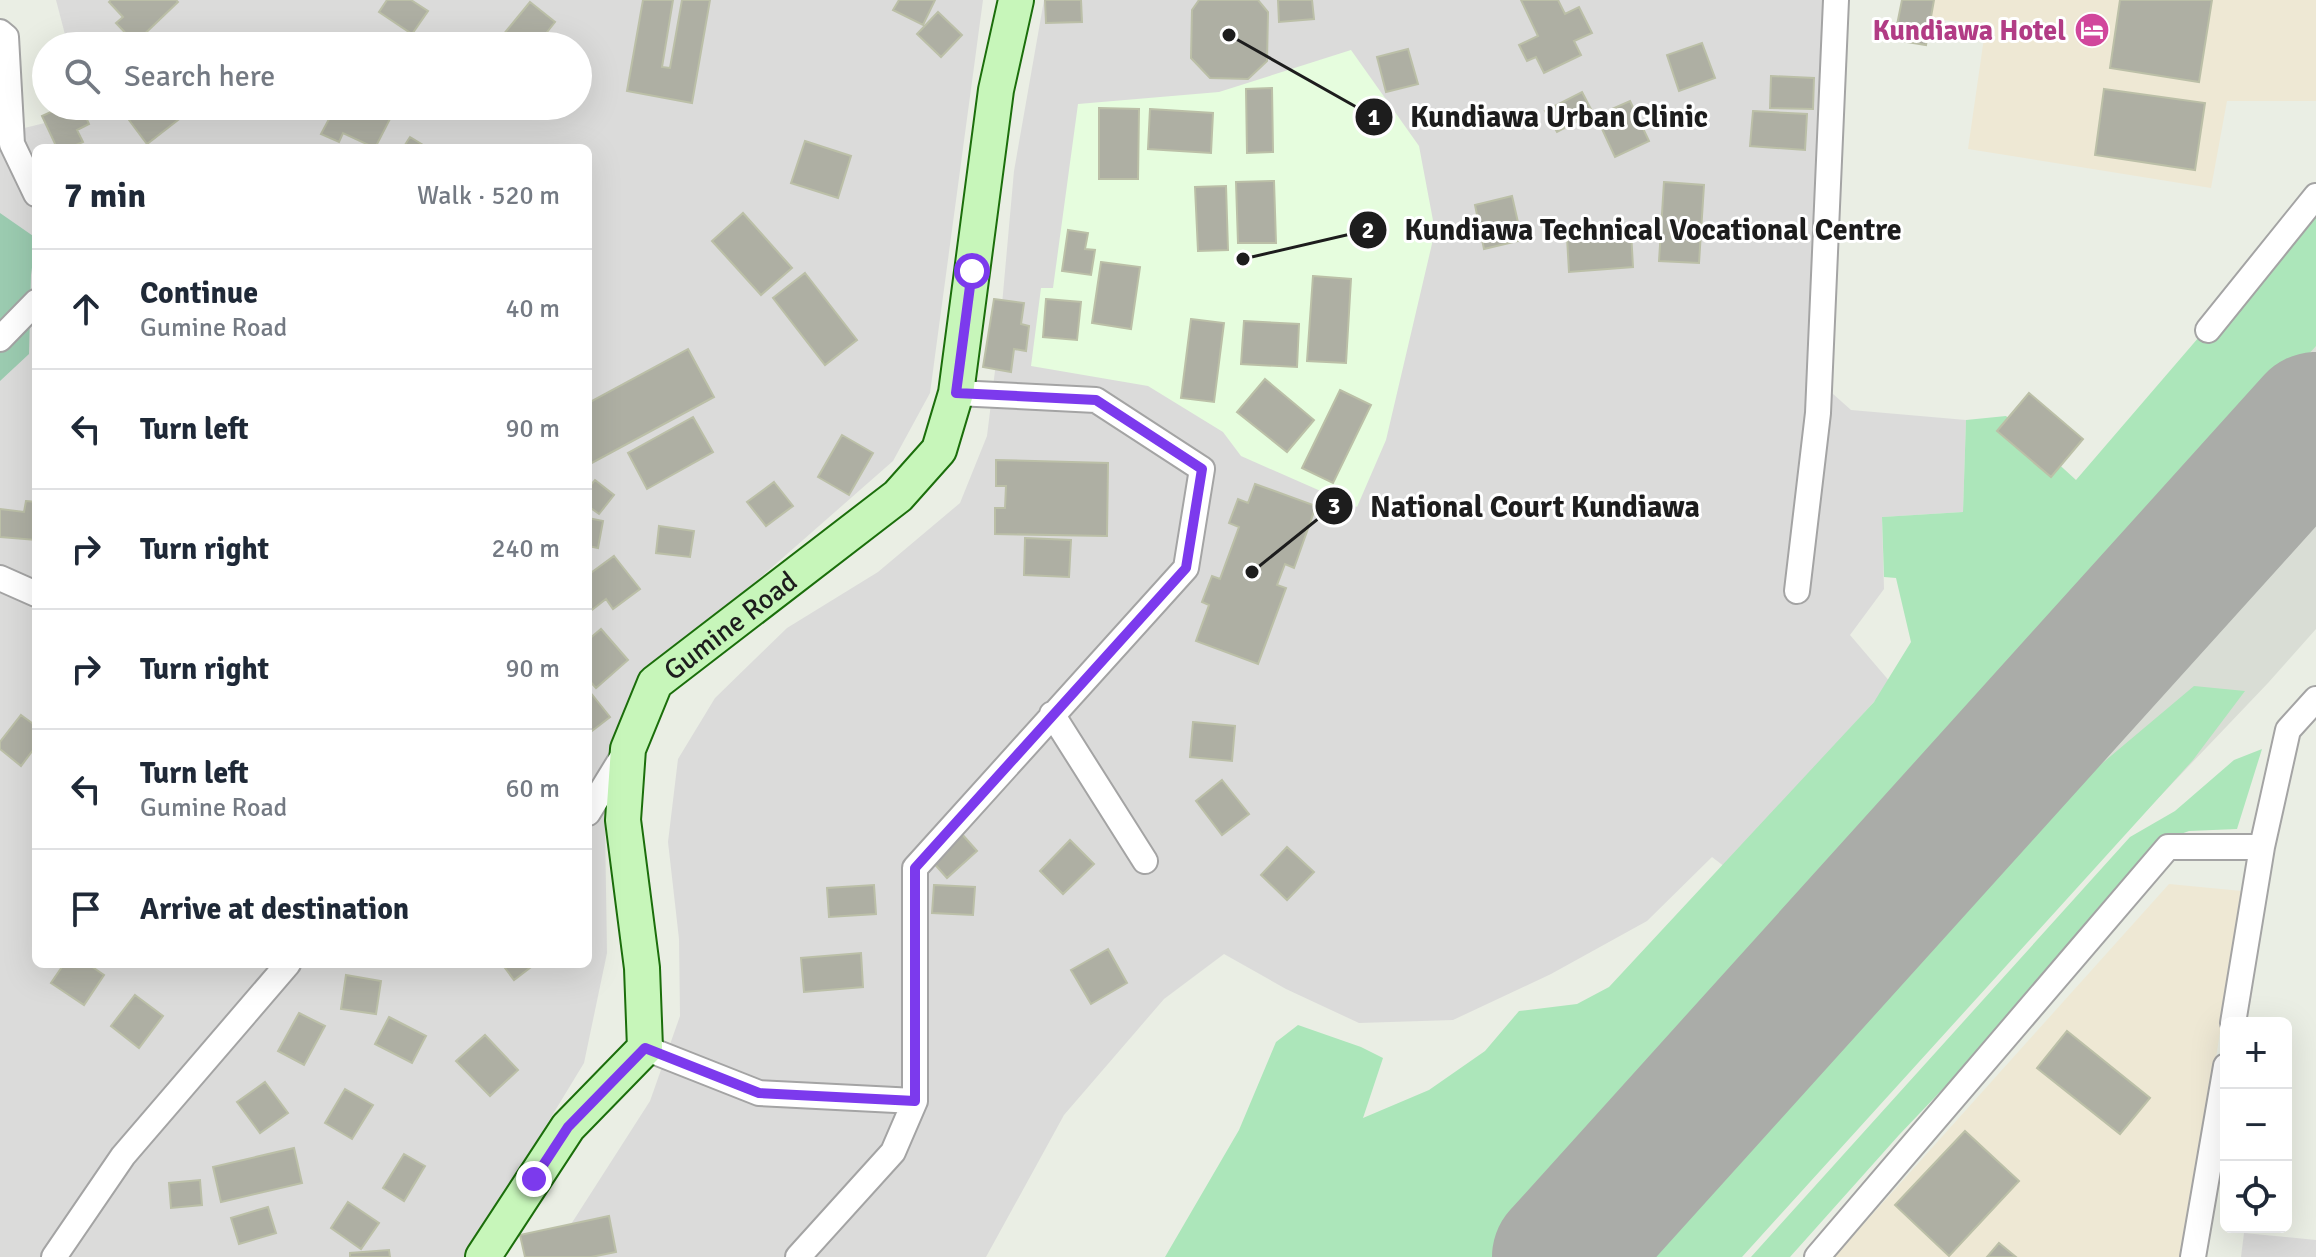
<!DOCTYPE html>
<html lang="en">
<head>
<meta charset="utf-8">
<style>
	:root { --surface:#fff; --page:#f6f6f7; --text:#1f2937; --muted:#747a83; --line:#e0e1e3 }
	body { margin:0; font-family:Signika,sans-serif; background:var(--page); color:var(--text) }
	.controls { position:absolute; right:24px; bottom:24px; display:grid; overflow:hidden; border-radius:12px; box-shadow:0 8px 32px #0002 }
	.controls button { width:72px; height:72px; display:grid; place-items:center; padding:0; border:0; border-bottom:2px solid var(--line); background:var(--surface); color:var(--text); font:40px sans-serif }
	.stop { position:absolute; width:24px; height:24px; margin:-18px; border:6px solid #7c3aed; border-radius:50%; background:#fff }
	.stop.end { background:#7c3aed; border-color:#fff; box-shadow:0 2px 8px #0008 }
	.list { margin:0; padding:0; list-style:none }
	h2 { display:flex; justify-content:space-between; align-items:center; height:104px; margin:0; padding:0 32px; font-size:34px }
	h2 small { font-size:26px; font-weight:400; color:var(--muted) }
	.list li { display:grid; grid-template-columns:52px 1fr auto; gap:24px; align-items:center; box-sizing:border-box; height:120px; padding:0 32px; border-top:2px solid var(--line) }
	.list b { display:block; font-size:30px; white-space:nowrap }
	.list p { margin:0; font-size:26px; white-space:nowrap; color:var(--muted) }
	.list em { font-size:26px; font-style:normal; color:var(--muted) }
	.icon { flex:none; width:44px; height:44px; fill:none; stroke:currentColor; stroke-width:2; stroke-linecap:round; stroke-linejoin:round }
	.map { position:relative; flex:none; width:2316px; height:1257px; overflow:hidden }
	.search { position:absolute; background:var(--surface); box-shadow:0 8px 32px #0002; left:32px; top:32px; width:560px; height:88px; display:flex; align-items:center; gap:20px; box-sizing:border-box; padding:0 28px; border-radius:44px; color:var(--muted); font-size:30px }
	.panel { position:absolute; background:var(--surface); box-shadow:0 8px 32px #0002; left:32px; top:144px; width:560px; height:824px; border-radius:12px }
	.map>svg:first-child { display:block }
	.residential { fill:#dbdbda; fill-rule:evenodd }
	.commercial { fill:#eee8d4 }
	.education { fill:#e6fdde }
	.airport { fill:#d9ddd5 }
	.grass { fill:#ace6ba }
	.forest { fill:#9bcbb0 }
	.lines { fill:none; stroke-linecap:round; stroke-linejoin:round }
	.runway { stroke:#aaaca8; stroke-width:140 }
	.building { fill:#aeafa3; stroke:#bbbfa7; stroke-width:2 }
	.street-casing { stroke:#a4a4a4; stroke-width:28 }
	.secondary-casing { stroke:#1b6e0b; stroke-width:38 }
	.street { stroke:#fff; stroke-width:24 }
	.secondary { stroke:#c7f6ba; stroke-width:34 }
	.route { stroke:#7c3aed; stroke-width:10 }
	.labels { text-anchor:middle; stroke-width:6; stroke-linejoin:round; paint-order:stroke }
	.hotel-label { font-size:28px; font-weight:bold; fill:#b23c85; stroke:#fff; text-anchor:end }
	.street-label { font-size:28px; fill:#1d1d1d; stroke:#fff }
	.leader { fill:none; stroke:#1d1d1d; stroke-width:3 }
	.callout-dot { fill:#1d1d1d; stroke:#fff; stroke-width:3 }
	.mark-label { font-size:24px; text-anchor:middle; font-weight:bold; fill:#fff }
	.callout-label { font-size:30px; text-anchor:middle; font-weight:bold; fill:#1d1d1d; stroke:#fff; stroke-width:6; stroke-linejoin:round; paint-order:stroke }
</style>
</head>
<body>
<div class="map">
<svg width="2316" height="1257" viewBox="0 0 2316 1257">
	<rect width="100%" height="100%" fill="#eaeee4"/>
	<!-- residential -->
	<path class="residential" d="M56,0H983L930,393L893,461L638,685L604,764L607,953L584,1063L466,1257H0V134L61,119L65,106H578V46H68ZM36,148H588V964H36Z
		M1044,0H1823L1814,377L1851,410L1966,420L1963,512L1882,517L1884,589L1850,635L1891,683L1725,867L1712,857L1647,921L1551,974L1453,1020L1359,1023L1286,989L1224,954L1164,999L1064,1115L986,1257H550L650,1101L680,1016L679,939L668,842L678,759L715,698L787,628L878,572L960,503L987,436L999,338L1014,171Z
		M2244,1233L2316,1240V1257H2241Z"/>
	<!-- commercial -->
	<path class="commercial" d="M1913,0H2316V101H2227L2211,188L1968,149L1986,24L1910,17Z
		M2169,884L2242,891L2185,1257H1834Z"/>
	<!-- education -->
	<path class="education" d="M1351,50L1419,146L1435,231L1386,440L1357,507L1241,456L1223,432L1148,386L1031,366L1041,288H1053L1078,104L1219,92Z"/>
	<!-- airport -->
	<path class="airport" d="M2316,209V629L2268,683L2126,832L1741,1257H1374L2058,501Z"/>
	<!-- grass -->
	<path class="grass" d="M2316,201V346L1496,1257H1165L1239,1130L1276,1042L1298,1025L1361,1047L1383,1058L1363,1118L1429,1090L1485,1051L1519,1011L1577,1004L1609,987L1874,702L1911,642L1896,578L1884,577L1882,517L1963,512L1966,420L2006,416L2076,480Z
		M2194,686L2245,691L2193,760L1742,1257H1650L1855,1024L2093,771Z
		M2262,749L2237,829L2189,831L2156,843L1978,1052L1899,1135L1790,1257H1751L2130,837L2175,811L2234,760Z"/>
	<!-- forest -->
	<path class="forest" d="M0,213L36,238L31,275L29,354L0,381Z"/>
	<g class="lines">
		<!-- runway -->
		<path class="runway" d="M1562,1257L2316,422"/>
	</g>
	<!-- building -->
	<path class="building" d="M111,0H176L178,2L135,43L116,23L123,17L109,2Z
		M387,0H411L428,11L412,34L379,12Z
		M643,0H673L662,67L670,68L682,0H710L692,103L627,91Z
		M899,0H935L923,25L893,10Z
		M1045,0H1081L1082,22L1046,23Z
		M1199,0H1258L1268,12L1267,61L1248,79L1210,78L1191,58L1192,10Z
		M1278,0H1312L1314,19L1279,22Z
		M1521,0H1558L1565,14L1579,7L1592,33L1574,41L1581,55L1544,73L1536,57L1527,61L1519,45L1538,36Z
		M1902,0H1934L1926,45L1894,40Z
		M2120,0H2212L2199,82L2110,68Z
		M530,2L555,22L536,46H494Z
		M938,12L962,35L941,57L917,34Z
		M211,34L227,46H202Z
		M1702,43L1715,78L1679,91L1667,55Z
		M1408,49L1418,84L1386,92L1377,57Z
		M1771,76L1814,78L1813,109L1770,108Z
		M1272,88L1273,152L1247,153L1246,89Z
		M2104,89L2205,103L2195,170L2095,155Z
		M1582,92L1593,113L1557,132L1545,111Z
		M1630,101L1649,141L1615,157L1596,116Z
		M64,106H81L89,124L77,130L83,142L69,148H57L42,116Z
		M147,106H196L147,144L129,120Z
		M336,106H374L392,115L375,148L343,133L339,142L321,134Z
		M1099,108L1139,109L1138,179H1099Z
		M1150,109L1213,113L1211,153L1148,149Z
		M1753,111L1807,114L1805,150L1750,146Z
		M410,137L428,148H403Z
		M805,141L851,156L838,198L791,183Z
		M1274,181L1276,243H1238L1236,182Z
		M1664,182L1704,185L1699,263L1659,261Z
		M1226,186L1228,250L1198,251L1195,187Z
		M1512,196L1522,240L1484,249L1475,205Z
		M743,213L792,268L761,295L712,241Z
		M1068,230L1088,233L1085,249L1095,250L1091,275L1062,271Z
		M1631,232L1633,267L1569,272L1567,237Z
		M1101,262L1140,267L1131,329L1092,323Z
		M805,273L857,340L825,365L773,298Z
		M1313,276L1351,279L1346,363L1307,361Z
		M994,299L1024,303L1021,324L1029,326L1026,351L1014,349L1011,372L983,367Z
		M1046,299L1081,302L1077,340L1043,337Z
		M1191,319L1224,323L1214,402L1181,398Z
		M1244,321L1299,324L1297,367L1241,364Z
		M688,349L714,397L588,465V403Z
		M1265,379L1314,420L1287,452L1237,412Z
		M1340,390L1371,405L1333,483L1302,468Z
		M2029,393L2083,439L2051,477L1997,431Z
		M693,417L713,452L647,489L628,453Z
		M842,435L873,453L849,495L818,477Z
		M996,460L1108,463L1107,536L995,534V508H1005L1006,486H996Z
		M595,480L614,495L599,514L588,506V488Z
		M774,482L793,506L766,526L747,502Z
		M1255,484L1316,506L1294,568L1285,564L1277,585L1286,588L1258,664L1196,641L1209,605L1202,602L1212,576L1220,579L1239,527L1229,523L1238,499L1248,503Z
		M26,501L36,502V540L0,537V509L24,512Z
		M588,518L603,521L598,548L588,546Z
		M659,526L694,531L690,557L656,553Z
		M1025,538L1071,540L1069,577L1024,575Z
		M614,556L640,589L613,609L606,599L588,613V575Z
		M601,629L628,660L596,688L588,679V640Z
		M590,692L610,717L588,734V694Z
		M21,715L36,726V746L21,766L0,749V742Z
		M1193,722L1235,726L1232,761L1190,757Z
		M1222,780L1249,814L1222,835L1196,801Z
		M961,833L977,851L947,878L931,860Z
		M1070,840L1094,864L1063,894L1040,871Z
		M1287,847L1314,872L1287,900L1261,875Z
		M874,885L876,914L829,917L827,888Z
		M934,885L975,887L973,915L932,913Z
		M1108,949L1127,983L1091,1004L1071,970Z
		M861,953L863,987L804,992L801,958Z
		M64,964H88L104,975L84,1005L51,983Z
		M502,964H535L514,980Z
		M346,975L381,981L376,1014L341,1009Z
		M135,995L163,1016L139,1048L111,1026Z
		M299,1013L325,1026L304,1065L278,1051Z
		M389,1017L426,1036L412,1063L375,1044Z
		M2067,1031L2150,1098L2120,1134L2037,1068Z
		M485,1035L518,1070L490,1096L456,1061Z
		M265,1082L288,1113L260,1133L237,1102Z
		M345,1089L373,1105L352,1139L325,1123Z
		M1965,1131L2019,1181L1949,1256L1895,1205Z
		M294,1148L302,1183L221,1202L213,1167Z
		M404,1154L425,1166L404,1201L383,1188Z
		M200,1180L202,1205L171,1208L169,1183Z
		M348,1202L379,1223L361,1249L331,1228Z
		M268,1207L276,1233L239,1244L231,1218Z
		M609,1216L616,1252L591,1257H525L520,1235Z
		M1999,1243L2016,1257H1987Z
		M389,1250L390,1257H350V1253Z"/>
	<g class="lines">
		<defs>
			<path id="street" d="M0,32L6,37L12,144L36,194
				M2208,330L2316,196
				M0,339L36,302
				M0,578L36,594
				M1797,591L1818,413L1836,0
				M1052,714L1145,861
				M588,813L626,751
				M2233,1023L2262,847L2288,730L2316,699
				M645,1048L759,1093L915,1101V868L1186,568L1202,469L1096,400L956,393
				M54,1257L123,1156L288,964
				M798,1257L893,1152L915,1101
				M1817,1257L2168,847H2262
				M2193,1257L2226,1066"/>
			<g id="secondary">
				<path id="s1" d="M483,1257L568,1127L645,1048L642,968L623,820L628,749L655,683L898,496L939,450L956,393L996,90L1016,0"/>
			</g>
		</defs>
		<!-- street casing -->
		<use href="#street" class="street-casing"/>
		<!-- secondary casing -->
		<use href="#secondary" class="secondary-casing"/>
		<!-- street -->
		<use href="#street" class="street"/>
		<!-- secondary -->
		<use href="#secondary" class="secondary"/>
	</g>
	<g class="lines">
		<!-- route -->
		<path class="route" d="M534,1179L568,1127L645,1048L759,1093L915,1101V868L1186,568L1202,469L1096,400L956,393L972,271"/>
	</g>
	<!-- icons -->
	<defs>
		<symbol id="hotel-disc" viewBox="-11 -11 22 22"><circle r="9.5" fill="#d1479c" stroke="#fff"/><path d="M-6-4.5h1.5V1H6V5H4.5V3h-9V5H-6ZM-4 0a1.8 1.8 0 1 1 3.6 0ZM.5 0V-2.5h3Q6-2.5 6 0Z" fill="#fff"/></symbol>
	</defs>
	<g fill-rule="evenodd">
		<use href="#hotel-disc" x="2072" y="10" width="40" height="40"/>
	</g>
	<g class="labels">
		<!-- hotel labels -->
		<g class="hotel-label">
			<text x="2066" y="40">Kundiawa Hotel</text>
		</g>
		<!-- street labels -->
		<g class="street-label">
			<text dy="10" stroke="none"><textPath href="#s1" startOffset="732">Gumine Road</textPath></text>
		</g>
	</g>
	<!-- callouts -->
	<path class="leader" d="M1229 35L1374 117M1243 259L1368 230M1252 572L1334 506"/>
	<g class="callout-dot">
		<circle cx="1229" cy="35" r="8"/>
		<circle cx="1243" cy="259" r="8"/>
		<circle cx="1252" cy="572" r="8"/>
		<circle cx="1374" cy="117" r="20"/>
		<circle cx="1368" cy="230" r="20"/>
		<circle cx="1334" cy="506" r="20"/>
	</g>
	<g class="mark-label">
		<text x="1374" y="125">1</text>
		<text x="1368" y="238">2</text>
		<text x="1334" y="514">3</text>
	</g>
	<g class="callout-label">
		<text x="1559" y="127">Kundiawa Urban Clinic</text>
		<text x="1653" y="240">Kundiawa Technical Vocational Centre</text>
		<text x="1535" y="517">National Court Kundiawa</text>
	</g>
</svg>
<div class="controls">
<button>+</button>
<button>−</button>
<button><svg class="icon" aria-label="locate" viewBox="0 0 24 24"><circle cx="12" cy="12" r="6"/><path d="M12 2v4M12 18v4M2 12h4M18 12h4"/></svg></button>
</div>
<div class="stop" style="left:972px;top:271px"></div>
<div class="stop end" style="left:534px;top:1179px"></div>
<div class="search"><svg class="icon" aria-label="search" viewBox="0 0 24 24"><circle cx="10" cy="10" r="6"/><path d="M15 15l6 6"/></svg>Search here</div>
<section class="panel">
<h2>7 min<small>Walk · 520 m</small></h2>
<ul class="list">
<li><svg class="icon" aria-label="ahead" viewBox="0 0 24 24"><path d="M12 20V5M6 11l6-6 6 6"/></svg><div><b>Continue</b><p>Gumine Road</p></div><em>40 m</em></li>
<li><svg class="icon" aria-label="left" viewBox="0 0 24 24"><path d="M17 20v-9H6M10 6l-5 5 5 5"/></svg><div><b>Turn left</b></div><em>90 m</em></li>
<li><svg class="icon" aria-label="right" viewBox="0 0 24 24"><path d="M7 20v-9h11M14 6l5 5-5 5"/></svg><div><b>Turn right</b></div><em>240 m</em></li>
<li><svg class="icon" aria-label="right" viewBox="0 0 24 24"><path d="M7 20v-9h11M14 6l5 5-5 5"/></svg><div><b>Turn right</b></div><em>90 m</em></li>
<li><svg class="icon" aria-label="left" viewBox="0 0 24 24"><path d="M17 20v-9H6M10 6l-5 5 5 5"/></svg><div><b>Turn left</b><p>Gumine Road</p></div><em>60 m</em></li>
<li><svg class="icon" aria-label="arrive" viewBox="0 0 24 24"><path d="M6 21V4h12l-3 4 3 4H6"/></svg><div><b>Arrive at destination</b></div></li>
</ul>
</section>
</div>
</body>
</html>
